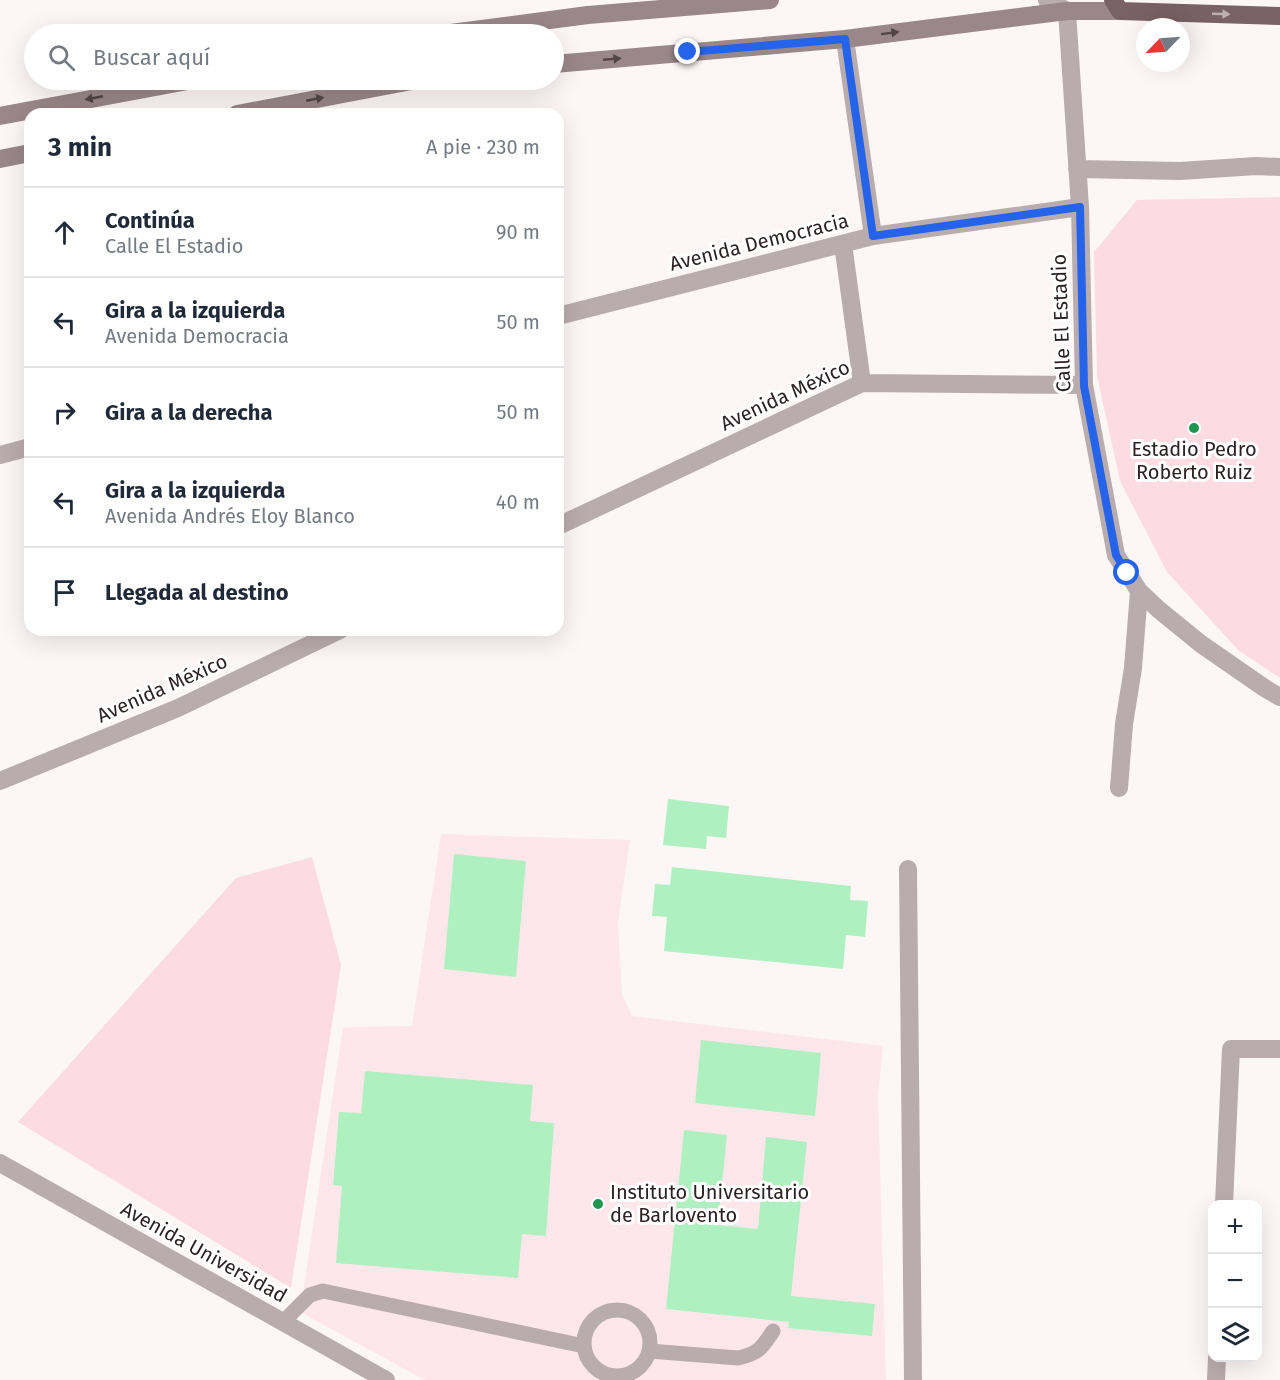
<!DOCTYPE html>
<html lang="es">
<head>
<meta charset="utf-8">
<style>
	:root { --surface:#fff; --page:#f2f2f3; --text:#1f2937; --muted:#747a83; --line:#e0e1e3 }
	body { margin:0; font-family:"Fira Sans",sans-serif; background:var(--page); color:var(--text) }
	.controls { position:absolute; right:18px; bottom:18px; display:grid; overflow:hidden; border-radius:12px; box-shadow:0 6px 24px #0002 }
	.controls button { width:54px; height:54px; display:grid; place-items:center; padding:0; border:0; border-bottom:2px solid var(--line); background:var(--surface); color:var(--text); font:30px sans-serif }
	.compass { position:absolute; left:1136px; top:18px; width:54px; height:54px; border-radius:50%; background:var(--surface); box-shadow:0 6px 24px #0002; rotate:245deg }
	.stop { position:absolute; width:18px; height:18px; margin:-14px; border:4px solid #2563eb; border-radius:50%; background:#fff }
	.stop.end { background:#2563eb; border-color:#fff; box-shadow:0 2px 6px #0008 }
	.list { margin:0; padding:0; list-style:none }
	h2 { display:flex; justify-content:space-between; align-items:center; height:78px; margin:0; padding:0 24px; font-size:26px }
	h2 small { font-size:20px; font-weight:400; color:var(--muted) }
	.list li { display:grid; grid-template-columns:39px 1fr auto; gap:18px; align-items:center; box-sizing:border-box; height:90px; padding:0 24px; border-top:2px solid var(--line) }
	.list b { display:block; font-size:22px; white-space:nowrap }
	.list p { margin:0; font-size:20px; white-space:nowrap; color:var(--muted) }
	.list em { font-size:20px; font-style:normal; color:var(--muted) }
	.icon { flex:none; width:33px; height:33px; fill:none; stroke:currentColor; stroke-width:2; stroke-linecap:round; stroke-linejoin:round }
	.map { position:relative; flex:none; width:1280px; height:1380px; overflow:hidden }
	.search { position:absolute; background:var(--surface); box-shadow:0 6px 24px #0002; left:24px; top:24px; width:540px; height:66px; display:flex; align-items:center; gap:15px; box-sizing:border-box; padding:0 21px; border-radius:33px; color:var(--muted); font-size:22px }
	.panel { position:absolute; background:var(--surface); box-shadow:0 6px 24px #0002; left:24px; top:108px; width:540px; height:528px; border-radius:18px }
	.map>svg:first-child { display:block }
	.built { fill:#fee7eb }
	.green { fill:#fcdce2 }
	.building { fill:#aff0c0 }
	.lines { fill:none; stroke-linecap:round; stroke-linejoin:round }
	.service { stroke:#b9acae; stroke-width:15 }
	.minor { stroke:#b9acae; stroke-width:18 }
	.secondary { stroke:#99878a; stroke-width:18 }
	.trunk { stroke:#796266; stroke-width:18 }
	.oneway { fill:#bcb0b2 }
	.oneway2 { fill:#524547 }
	.route { stroke:#2563eb; stroke-width:8 }
	.poi-dot { fill:#1e9551; stroke:#fff; stroke-width:2 }
	.labels { text-anchor:middle; stroke-width:6; stroke-linejoin:round; paint-order:stroke }
	.street-label { font-size:20px; fill:#2c2123; stroke:#fff }
	.poi-label { font-size:20px; fill:#2c2123; stroke:#fff }
</style>
</head>
<body>
<div class="map">
<svg width="1280" height="1380" viewBox="0 0 1280 1380">
	<rect width="100%" height="100%" fill="#fcf6f7"/>
	<!-- built -->
	<path class="built" d="M441,834L630,840L618,923L622,994L632,1016L883,1046L878,1095L886,1380H425L300,1312L343,1027L412,1026Z"/>
	<!-- green -->
	<path class="green" d="M1280,197V678L1239,651L1167,572L1120,481L1097,376L1094,252L1137,200Z
		M312,857L341,965L291,1288L18,1122L236,878Z"/>
	<!-- building -->
	<path class="building" d="M668,799L729,806L726,838L707,836L706,849L663,845Z
		M454,854L526,861L516,977L444,969Z
		M672,867L851,886L850,900L868,901L865,937L846,935L843,969L664,951L667,917L652,916L655,884L670,885Z
		M701,1040L821,1053L815,1116L695,1103Z
		M365,1071L533,1085L530,1121L554,1123L546,1236L522,1234L518,1278L336,1263L342,1186L333,1185L339,1112L361,1113Z
		M684,1130L727,1135L718,1225L758,1229L766,1137L807,1142L791,1296L875,1304L872,1336L788,1328L789,1322L666,1309Z"/>
	<g class="lines">
		<!-- service -->
		<path class="service" d="M584 1343a33 33 0 1 1 66 0a33 33 0 1 1-66 0Z
			M283,1322L310,1295L323,1291L584,1346
			M649,1351L738,1358C759,1353 762,1348 773,1331"/>
		<!-- minor -->
		<path class="minor" d="M1047,0L1067,11L1080,207L1084,385L1116,555L1139,591L1158,609L1201,644L1266,689L1280,697
			M845,39L873,236
			M1077,169L1180,171L1256,166L1280,167
			M843,244L862,383
			M558,316L873,236L1080,207
			M0,455L30,447
			M558,526L862,383L1084,385
			M0,781L178,708L340,630
			M1119,788L1124,724L1133,668L1139,591
			M908,869L913,1380
			M0,1163L386,1380
			M1224,1204L1231,1049H1280
			M1216,1380L1217,1358"/>
		<!-- secondary -->
		<path class="secondary" d="M443,34L588,15L770,0
			M554,64L845,39L1067,11H1120
			M237,114L417,80
			M0,116L193,80
			M0,159L30,153"/>
		<!-- trunk -->
		<path class="trunk" d="M1113,0L1120,11L1280,16"/>
	</g>
	<!-- one-way arrows -->
	<defs><path id="oneway-solid" d="M-6-.8H1V-3.2L6.5 0L1 3.2V.8H-6Z" transform="scale(1.5)"/></defs>
	<use class="oneway" href="#oneway-solid" transform="translate(1221 14) rotate(2)"/>
	<g class="oneway2">
		<use href="#oneway-solid" transform="translate(890 33) rotate(-7)"/>
		<use href="#oneway-solid" transform="translate(612 59) rotate(-5)"/>
		<use href="#oneway-solid" transform="translate(94 98) rotate(169)"/>
		<use href="#oneway-solid" transform="translate(315 99) rotate(-11)"/>
	</g>
	<g class="lines">
		<!-- route -->
		<path class="route" d="M688,52L845,39L873,236L1080,207L1084,386L1116,555L1127,573"/>
	</g>
	<!-- markers -->
	<g class="poi-dot">
		<circle cx="1194" cy="428" r="6"/>
		<circle cx="598" cy="1204" r="6"/>
	</g>
	<g class="labels">
		<!-- street labels -->
		<g class="street-label">
			<text transform="translate(759 242) rotate(-14)" y="7">Avenida Democracia</text>
			<text transform="translate(1061 323) rotate(-92)" y="7">Calle El Estadio</text>
			<text transform="translate(785 395) rotate(-25)" y="7">Avenida México</text>
			<text transform="translate(162 688) rotate(-24)" y="7">Avenida México</text>
			<text transform="translate(204 1252) rotate(29)" y="7">Avenida Universidad</text>
		</g>
		<!-- poi labels -->
		<g class="poi-label">
			<text x="1194" y="456">Estadio Pedro<tspan x="1194" dy="23">Roberto Ruiz</tspan></text>
			<text x="610" y="1199" text-anchor="start">Instituto Universitario<tspan x="610" dy="23">de Barlovento</tspan></text>
		</g>
	</g>
</svg>
<div class="controls">
<button>+</button>
<button>−</button>
<button><svg class="icon" aria-label="layers" viewBox="0 0 24 24"><path d="M12 4l9 5-9 5-9-5zM3 14l9 5 9-5"/></svg></button>
</div>
<svg class="compass" viewBox="-18 -18 36 36"><path d="M0-13l5 13h-10z" fill="#e53935"/><path d="M0 13l5-13h-10z" fill="#747a83"/></svg>
<div class="stop" style="left:1127px;top:573px"></div>
<div class="stop end" style="left:688px;top:52px"></div>
<div class="search"><svg class="icon" aria-label="search" viewBox="0 0 24 24"><circle cx="10" cy="10" r="6"/><path d="M15 15l6 6"/></svg>Buscar aquí</div>
<section class="panel">
<h2>3 min<small>A pie · 230 m</small></h2>
<ul class="list">
<li><svg class="icon" aria-label="ahead" viewBox="0 0 24 24"><path d="M12 20V5M6 11l6-6 6 6"/></svg><div><b>Continúa</b><p>Calle El Estadio</p></div><em>90 m</em></li>
<li><svg class="icon" aria-label="left" viewBox="0 0 24 24"><path d="M17 20v-9H6M10 6l-5 5 5 5"/></svg><div><b>Gira a la izquierda</b><p>Avenida Democracia</p></div><em>50 m</em></li>
<li><svg class="icon" aria-label="right" viewBox="0 0 24 24"><path d="M7 20v-9h11M14 6l5 5-5 5"/></svg><div><b>Gira a la derecha</b></div><em>50 m</em></li>
<li><svg class="icon" aria-label="left" viewBox="0 0 24 24"><path d="M17 20v-9H6M10 6l-5 5 5 5"/></svg><div><b>Gira a la izquierda</b><p>Avenida Andrés Eloy Blanco</p></div><em>40 m</em></li>
<li><svg class="icon" aria-label="arrive" viewBox="0 0 24 24"><path d="M6 21V4h12l-3 4 3 4H6"/></svg><div><b>Llegada al destino</b></div></li>
</ul>
</section>
</div>
</body>
</html>
